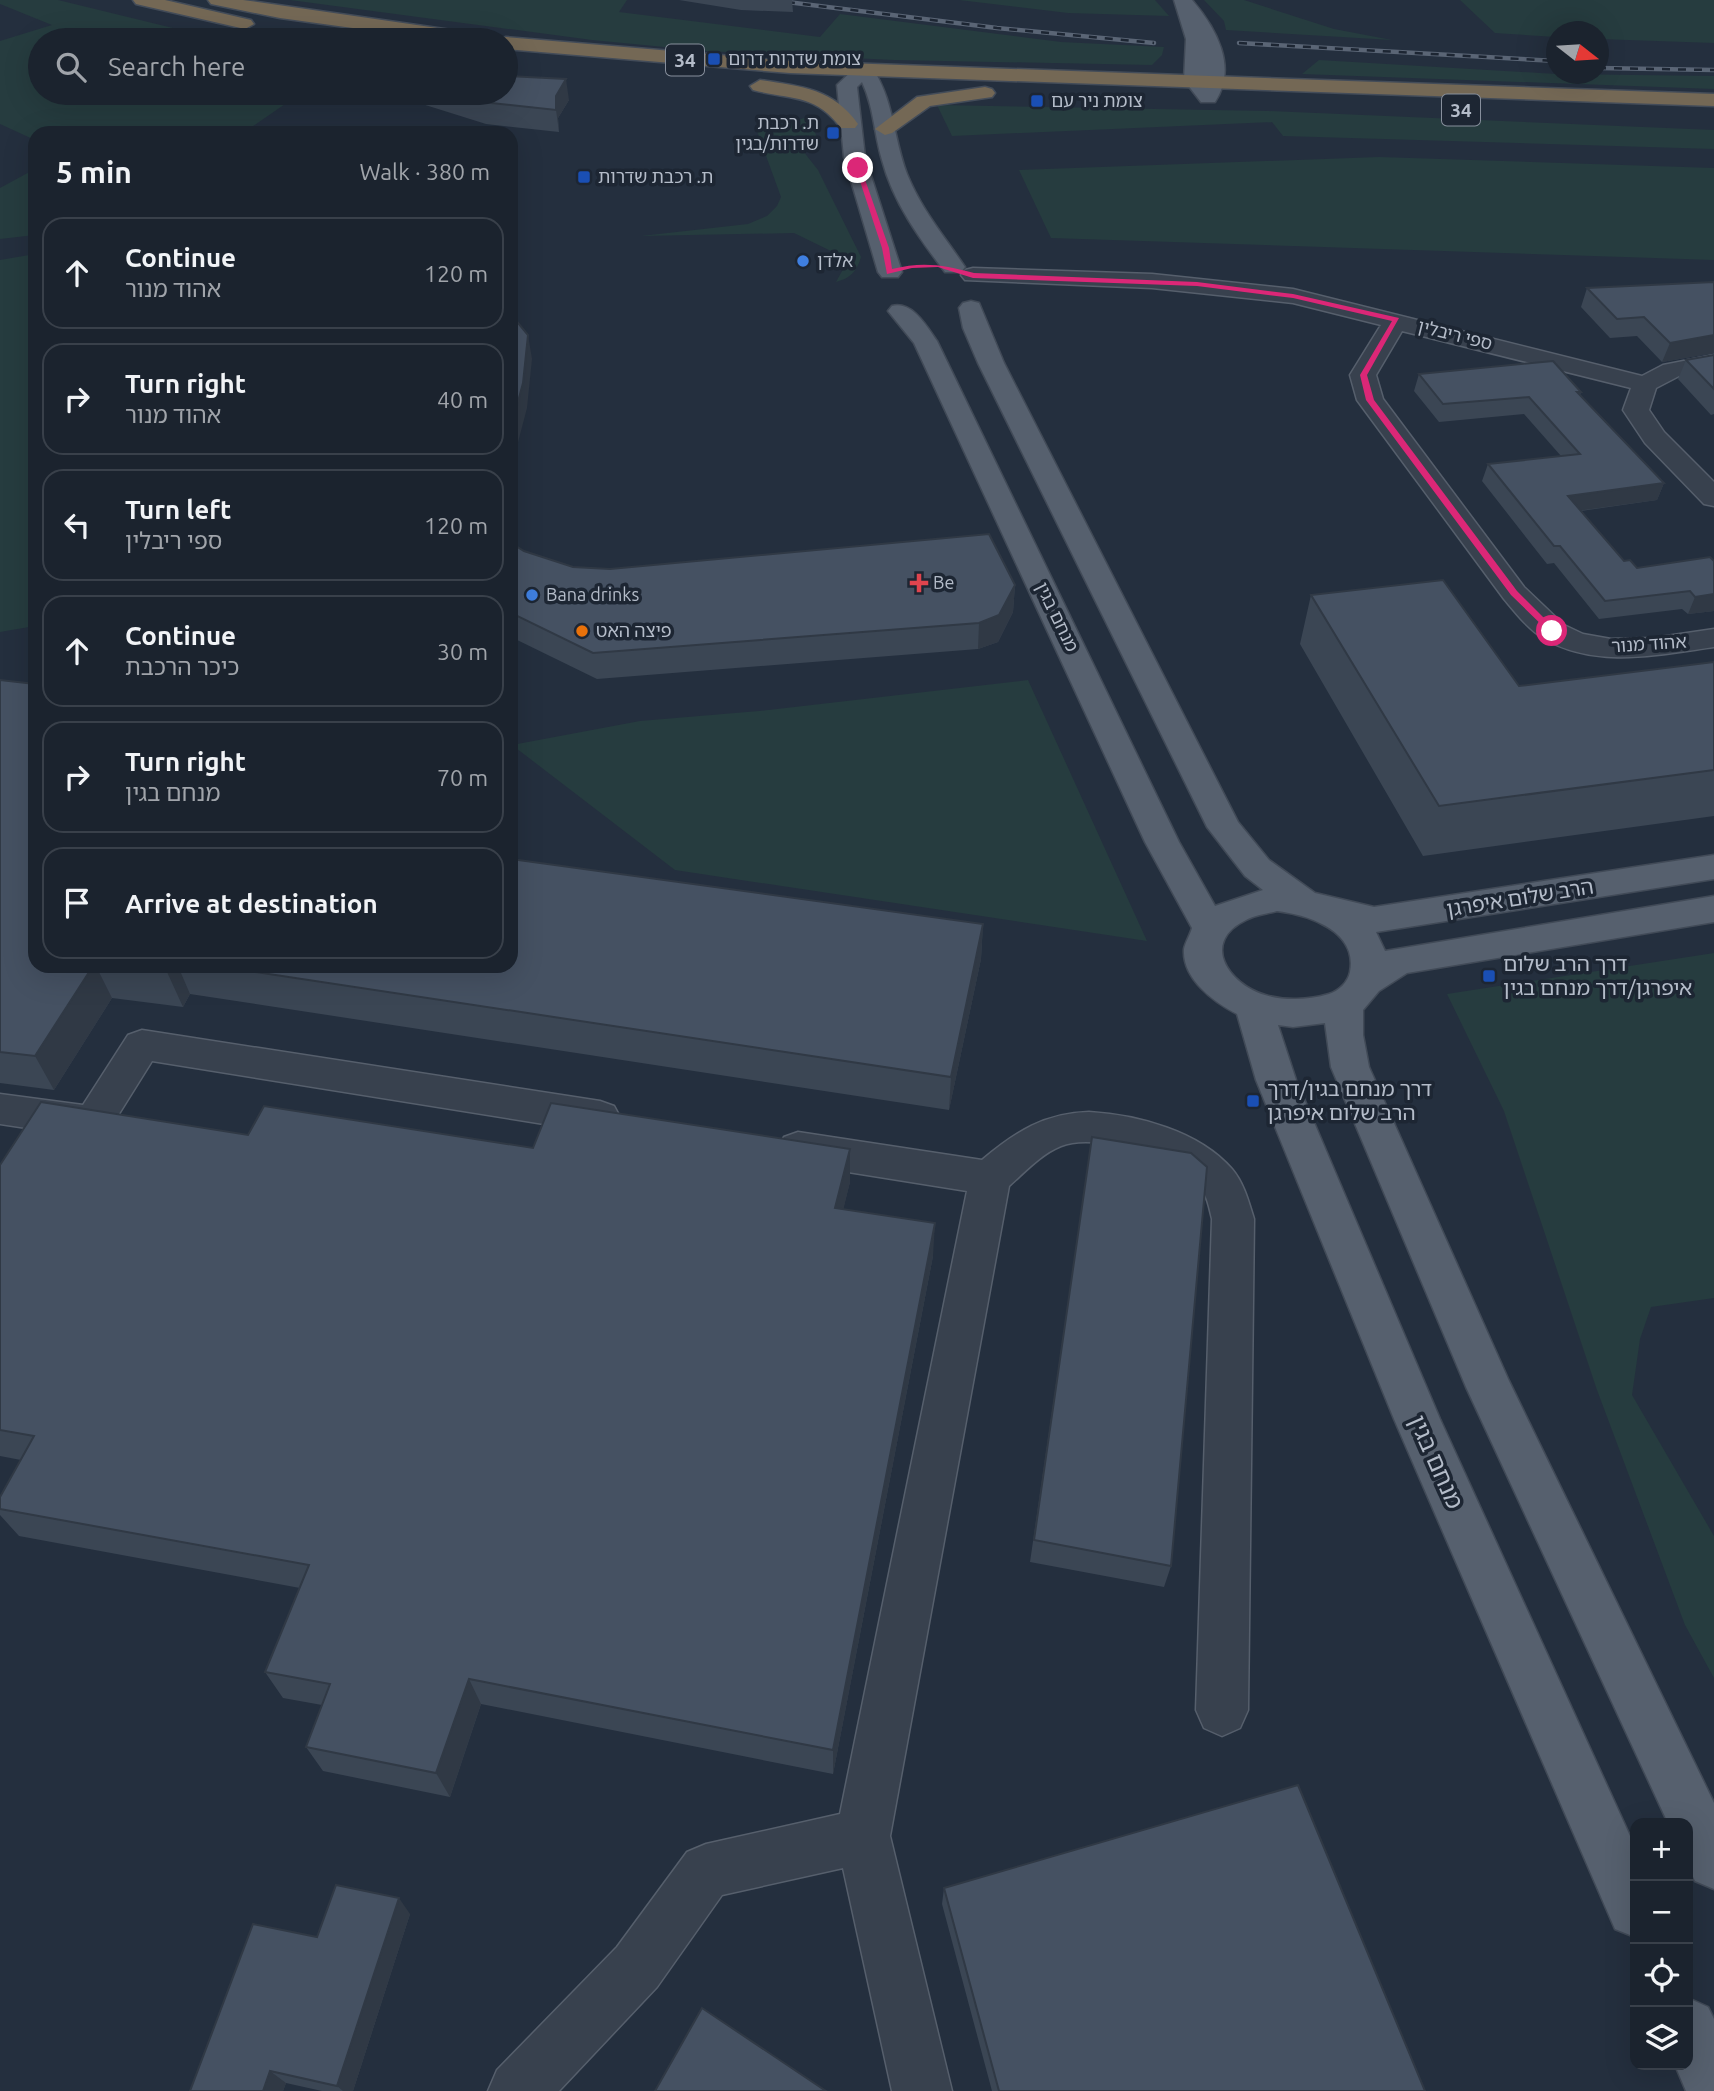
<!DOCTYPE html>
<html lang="en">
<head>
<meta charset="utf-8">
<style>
	:root { --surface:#1b232e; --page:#282f3a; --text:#f1f3f6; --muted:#a0a4aa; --line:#39404a }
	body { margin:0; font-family:Ubuntu,"Noto Sans Hebrew",sans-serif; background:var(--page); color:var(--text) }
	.controls { position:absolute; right:21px; bottom:21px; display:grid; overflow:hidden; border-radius:14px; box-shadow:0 7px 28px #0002 }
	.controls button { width:63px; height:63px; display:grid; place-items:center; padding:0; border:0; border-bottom:2px solid var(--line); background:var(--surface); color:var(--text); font:35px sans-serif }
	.compass { position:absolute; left:1546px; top:21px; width:63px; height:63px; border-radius:50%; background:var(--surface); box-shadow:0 7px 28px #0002; rotate:107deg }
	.stop { position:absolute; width:21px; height:21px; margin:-16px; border:5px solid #db2777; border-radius:50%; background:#fff }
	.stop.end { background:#db2777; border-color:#fff; box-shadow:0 2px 7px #0008 }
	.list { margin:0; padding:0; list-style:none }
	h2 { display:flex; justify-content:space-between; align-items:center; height:91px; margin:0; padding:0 28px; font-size:30px }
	h2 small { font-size:23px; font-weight:400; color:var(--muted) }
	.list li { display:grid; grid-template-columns:46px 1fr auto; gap:21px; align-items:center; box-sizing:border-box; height:112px; margin:0 14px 14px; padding:0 14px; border:2px solid var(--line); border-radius:21px }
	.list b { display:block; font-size:26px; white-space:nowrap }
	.list p { margin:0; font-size:23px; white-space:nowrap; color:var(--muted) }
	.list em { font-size:23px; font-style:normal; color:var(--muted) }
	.icon { flex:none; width:38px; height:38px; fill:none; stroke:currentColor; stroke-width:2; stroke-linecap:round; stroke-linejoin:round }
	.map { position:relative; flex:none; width:1714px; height:2091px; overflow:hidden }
	.search { position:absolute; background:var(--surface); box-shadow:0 7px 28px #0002; left:28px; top:28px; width:490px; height:77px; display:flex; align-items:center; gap:18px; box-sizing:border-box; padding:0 24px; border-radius:38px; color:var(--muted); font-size:26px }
	.panel { position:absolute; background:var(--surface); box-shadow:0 7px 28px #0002; left:28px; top:126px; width:490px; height:847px; border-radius:21px }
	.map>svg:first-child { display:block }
	.green { fill:#263c3f }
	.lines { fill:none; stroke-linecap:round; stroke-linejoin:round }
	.minor-casing { stroke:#565f6c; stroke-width:3 }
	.major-casing { stroke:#414a57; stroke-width:3 }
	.highway-casing { stroke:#434c59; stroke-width:3 }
	.minor { fill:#38414e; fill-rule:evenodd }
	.major { fill:#56606e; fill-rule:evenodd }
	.highway { fill:#746855; fill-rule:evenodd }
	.rail-casing { stroke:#5a6575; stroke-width:4.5 }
	.rail { stroke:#1d2633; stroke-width:2.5; stroke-dasharray:8; stroke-linecap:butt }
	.wall { fill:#3b4654 }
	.shaded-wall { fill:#303945 }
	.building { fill:#455162; stroke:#303945; stroke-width:2 }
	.route { fill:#db2777 }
	.transit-dot { fill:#1a4fb4; stroke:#1d2633; stroke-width:2.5 }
	.shop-dot { fill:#3f7fe0; stroke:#1d2633; stroke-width:2.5 }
	.health-dot { fill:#e0444e; stroke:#1d2633; stroke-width:2.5 }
	.food-dot { fill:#e8710a; stroke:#1d2633; stroke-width:2.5 }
	.labels { text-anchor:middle; stroke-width:7; stroke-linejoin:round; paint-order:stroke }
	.far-poi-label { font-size:18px; fill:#b4bcc9; stroke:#1d2633; text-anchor:start }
	.far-street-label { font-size:18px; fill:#b4bcc9; stroke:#1d2633 }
	.shield { fill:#1d2633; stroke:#878f9c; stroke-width:2 }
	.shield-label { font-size:19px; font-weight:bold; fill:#b4bcc9 }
	.street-label { font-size:21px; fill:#b4bcc9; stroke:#1d2633 }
	.poi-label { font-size:21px; fill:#b4bcc9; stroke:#1d2633; text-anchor:start }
	.near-street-label { font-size:24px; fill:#b4bcc9; stroke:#1d2633 }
</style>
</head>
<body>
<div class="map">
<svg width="1714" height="2091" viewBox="0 0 1714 2091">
	<rect width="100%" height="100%" fill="#242f3e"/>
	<!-- green -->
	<path class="green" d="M0,0H58L222,40H40V93H301L243,133H35V140L0,124V41L52,25L0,4Z
		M290,0H627L619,12L820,37L840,14L1061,42L1164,47L1162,55L1152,65L894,60L706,51L592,40Z
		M959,0H1155L1169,16L1068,13Z
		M1204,0H1244L1334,29L1392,40L1226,30L1224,21Z
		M1460,0H1714V43L1599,39L1598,32H1556V37L1495,33Z
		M1319,60L1556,74L1714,76V89L1302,74Z
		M937,105L1268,111L1714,130V149L1283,136L1272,122L952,136Z
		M808,117L817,137L796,142L818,170L861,257C857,271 851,278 836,282L847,262L833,252L794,233L641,236L748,224L767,216L777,206L781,197L757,131Z
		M1379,157L1714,168V260L1051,238L1019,170Z
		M35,169V235L0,239V188Z
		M35,254V626L0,632V260Z
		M1028,680L1147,941L675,870L512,745L640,721L759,711Z
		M1714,953V1298L1651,1307L1640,1339L1632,1395L1714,1536V1678L1685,1625L1597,1390L1504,1111L1447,994Z"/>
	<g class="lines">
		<defs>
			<path id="minor" d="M973,268L1152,274L1293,289L1642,376L1663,365L1714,355V371L1679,376L1656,388L1649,410L1664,432L1714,482V506L1704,504L1645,443L1623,410L1631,388L1402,331L1376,375L1383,399L1524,587L1564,625L1583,634L1611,639L1653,638L1714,629V647C1657,655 1595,669 1543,638C1527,628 1515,612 1504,599L1357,400L1350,375L1381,325L1293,303L1152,288L965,280L961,275L965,270Z
				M142,1030L600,1101L614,1106L620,1117L614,1128L600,1133L152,1061L107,1133L93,1138L0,1124V1094L83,1105L128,1035Z
				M1089,1112C1138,1115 1199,1131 1232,1169C1244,1183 1249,1203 1254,1219L1248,1710L1240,1728L1222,1736L1204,1728L1196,1710L1212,1219C1210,1211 1208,1200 1204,1193C1181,1160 1098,1131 1061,1146C1041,1154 1025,1172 1009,1186L890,1836L952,2091H892L843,1868L722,1895L657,1987L559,2091H488L497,2070L617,1947L687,1852L706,1844L840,1814L967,1191L798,1164L784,1159L778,1148L784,1137L798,1132L982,1160C1015,1132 1045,1113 1089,1112Z"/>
			<path id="major" d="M1174,0H1192C1216,28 1238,67 1215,102H1201L1184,80L1186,39Z
				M864,64L871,66C894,99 893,137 907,174C921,209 944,236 965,267L961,272H945C919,238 893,202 882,160C874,134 874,107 862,82L857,87L865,157L902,272L898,277H882L878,272L844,157L837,85L857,66Z
				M971,301L979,303L1004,363L1238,822L1269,860L1315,893L1374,907L1714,855V879L1376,932L1385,951L1714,896V922L1407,973L1379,991L1363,1010V1035L1369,1067L1509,1381L1714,1803V1889L1695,1881L1688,1866V1823H1668L1466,1387L1331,1067L1325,1023L1293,1027L1278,1025L1296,1080L1440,1419L1635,1847V1937L1615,1929L1394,1419L1256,1080L1237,1014C1214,1002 1182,979 1184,949C1185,943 1190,935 1192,928L1145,842L914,343L888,311L892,306C912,301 926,325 937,341L1179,842L1215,906L1263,890L1245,876L1207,827L978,363L963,328L959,308L963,303ZM1277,911C1309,915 1358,931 1350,972C1348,982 1339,991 1329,994C1309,1000 1284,1001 1265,995C1228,984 1200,942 1246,920C1255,915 1267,914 1277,911Z
				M1688,1998L1708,2007L1714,2019V2091H1686L1675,2065H1688Z"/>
			<path id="highway" d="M133,0H165L251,20L254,24L245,29L136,4Z
				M208,0H243L479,34L488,40H440L280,18L211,4Z
				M506,37L790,61L1714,94V106L790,73L506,49V40H499Z
				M760,80C800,86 834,89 858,124L855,128H841C815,93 791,100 753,90L750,86Z
				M985,87L992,89L995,93L992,97L930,106L892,133L885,135L875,129L917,97Z"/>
		</defs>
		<!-- minor casing -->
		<use href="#minor" class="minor-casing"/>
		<!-- major casing -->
		<use href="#major" class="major-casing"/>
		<!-- highway casing -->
		<use href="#highway" class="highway-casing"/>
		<!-- minor -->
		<use href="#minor" class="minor"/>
		<!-- major -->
		<use href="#major" class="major"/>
		<!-- highway -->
		<use href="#highway" class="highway"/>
		<defs>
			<path id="rail" d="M771,0L997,28L1154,43
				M1239,43L1556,61
				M1598,68L1714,70"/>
		</defs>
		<!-- rail casing -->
		<use href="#rail" class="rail-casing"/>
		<!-- rail -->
		<use href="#rail" class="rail"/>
	</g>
	<!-- wall -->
	<path class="wall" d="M679,0H792L793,12L741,10Z
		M402,93H506L569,100L558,118L559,132L486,124L403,98Z
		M1714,282V353L1662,362L1637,336L1610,338L1581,307L1587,288Z
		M1714,355V414L1711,415L1678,379L1686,360Z
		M1419,374L1581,392L1580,395L1664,483L1657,500L1581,511L1624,561L1637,568L1714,561V611L1688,614L1682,609L1599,619L1554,563L1547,564L1482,481L1488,464L1561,456L1524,414L1439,422L1414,391Z
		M511,543L524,551L573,567L1015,585L1013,612L998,642L978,649L597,679L511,637Z
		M1311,595L1519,686L1714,662V816L1423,856L1300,644Z
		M0,680L35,966H511L983,924L981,959L949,1110L190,994L183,1007L112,998L54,1090L0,1083Z
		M248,1135L533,1148L850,1182L843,1209L933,1256L833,1774L481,1704L450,1797L323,1771L306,1747L322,1705L283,1698L265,1672L300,1588L19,1536L0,1515V1497L21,1460L0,1456V1165Z
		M1092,1137L1171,1566L1164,1587L1030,1562Z
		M944,1888L1425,2091H992L942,1904Z
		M410,1914L353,2091H322L286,2083L283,2091H190L317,1937Z"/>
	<!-- shaded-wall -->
	<path class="shaded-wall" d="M566,79L569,100L558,118L559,132L556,110V96Z
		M528,335L532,359L527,408L511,469V428Z
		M1714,335V353L1662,362L1670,343Z
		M1664,483L1657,500L1562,513L1568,496Z
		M1015,585L1013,612L998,642L978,649L979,623Z
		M1714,594V611L1688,614L1695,597Z
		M983,924L981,959L949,1110L951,1077Z
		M93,966H96L112,998L54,1090L35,1056Z
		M171,966H178L190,994L183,1007L167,972Z
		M850,1149V1182L836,1240L835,1208Z
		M935,1223L933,1256L833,1774V1750Z
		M469,1679L481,1704L450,1797L436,1773Z
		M399,1898L410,1914L353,2091H343L337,2086Z
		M270,2071L286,2083L283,2091H263Z"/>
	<!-- building -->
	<path class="building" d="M506,76L566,79L556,96V110L482,102L452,93H506Z
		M1714,282V335L1670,343L1644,317L1617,319L1587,288Z
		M511,318H514L528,335L523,383L511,428Z
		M1714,355V389L1686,360Z
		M1553,361L1581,392H1577L1664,483L1568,496L1624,561L1630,560L1637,568L1710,557L1714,561V594L1695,597L1690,591L1605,601L1560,546H1554L1488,464L1580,454L1529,397L1443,404L1419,374Z
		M989,534L1015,585L999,615L979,623L593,653L511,613V543L524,551L573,567L610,569Z
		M1443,580L1519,686L1714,662V770L1439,806L1311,595Z
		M0,680L35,684V966H93L35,1056L0,1052Z
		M511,859L983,924L951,1077L216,966H511Z
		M117,966H171L167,972Z
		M41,1102L248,1135L264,1106L533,1148L551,1103L850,1149L835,1208L935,1223L833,1750L469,1679L436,1773L306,1747L330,1684L265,1672L309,1565L0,1509V1497L34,1436L0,1430V1165Z
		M1092,1137L1191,1153L1207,1167L1171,1566L1034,1540Z
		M1298,1785L1425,2091H999L944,1888Z
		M336,1885L399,1898L337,2086L270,2071L263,2091H190L253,1924L317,1937Z
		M702,2008L826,2091H655Z"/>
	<!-- route -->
	<path class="route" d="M855,166L861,168L889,248L892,269C923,261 944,265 974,273L1197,282L1293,294L1399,318L1367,375L1374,400L1517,591L1557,631L1549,632L1511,595L1366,400L1360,375L1392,321L1293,298L1197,286L973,278L938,267L912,268L887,274L882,248Z"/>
	<!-- markers -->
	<g class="transit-dot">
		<rect x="707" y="52" width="14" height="14" rx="3.5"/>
		<rect x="1030" y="94" width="14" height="14" rx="3.5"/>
		<rect x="826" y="126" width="14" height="14" rx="3.5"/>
		<rect x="577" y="170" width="14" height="14" rx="3.5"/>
		<rect x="1482" y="969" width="14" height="14" rx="3.5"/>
		<rect x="1246" y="1094" width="14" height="14" rx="3.5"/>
	</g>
	<g class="shop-dot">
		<circle cx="803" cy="261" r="7"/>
		<circle cx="532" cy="595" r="7"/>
	</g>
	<path class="health-dot" d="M915.5 572.5h7v7h7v7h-7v7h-7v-7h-7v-7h7z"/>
	<circle class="food-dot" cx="582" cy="631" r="7"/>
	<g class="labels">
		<!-- far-poi labels -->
		<g class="far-poi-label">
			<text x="728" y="65">צומת שדרות דרום</text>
			<text x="1051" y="107">צומת ניר עם</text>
			<text x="819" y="129" text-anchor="end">ת. רכבת<tspan x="819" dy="21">שדרות/בגין</tspan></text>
			<text x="598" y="183">ת. רכבת שדרות</text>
			<text x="817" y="267">אלדן</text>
			<text x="933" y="589">Be</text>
			<text x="546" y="601">Bana drinks</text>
			<text x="596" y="637">פיצה האט</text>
		</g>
		<!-- far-street labels -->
		<g class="far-street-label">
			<text transform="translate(1455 335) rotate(14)" y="6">ספי ריבלין</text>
			<text transform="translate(1057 617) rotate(64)" y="6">מנחם בגין</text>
			<text transform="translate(1649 644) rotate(-4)" y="6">אהוד מנור</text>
		</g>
		<!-- shield labels -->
		<g class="shield">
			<rect x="666" y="44.5" width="38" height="31" rx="5"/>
			<rect x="1442" y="94.5" width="38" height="31" rx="5"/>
		</g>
		<g class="shield-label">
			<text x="685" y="67">34</text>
			<text x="1461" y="117">34</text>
		</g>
		<!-- street labels -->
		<g class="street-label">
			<text transform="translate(1520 898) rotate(-9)" y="7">הרב שלום איפרגן</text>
		</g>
		<!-- poi labels -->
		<g class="poi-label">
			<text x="1503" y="971">דרך הרב שלום<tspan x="1503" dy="24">איפרגן/דרך מנחם בגין</tspan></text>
			<text x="1267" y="1096">דרך מנחם בגין/דרך<tspan x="1267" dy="24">הרב שלום איפרגן</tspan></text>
		</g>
		<!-- near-street labels -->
		<g class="near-street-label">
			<text transform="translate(1436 1462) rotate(66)" y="8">מנחם בגין</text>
		</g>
	</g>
</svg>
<div class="controls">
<button>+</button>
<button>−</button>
<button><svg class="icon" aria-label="locate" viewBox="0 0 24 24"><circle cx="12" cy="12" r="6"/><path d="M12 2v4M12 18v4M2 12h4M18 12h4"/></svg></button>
<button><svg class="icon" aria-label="layers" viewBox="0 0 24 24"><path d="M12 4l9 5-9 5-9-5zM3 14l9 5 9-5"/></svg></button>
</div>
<svg class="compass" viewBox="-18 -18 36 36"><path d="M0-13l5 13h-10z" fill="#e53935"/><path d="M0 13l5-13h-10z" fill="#a0a4aa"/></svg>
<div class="stop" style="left:1552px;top:631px"></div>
<div class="stop end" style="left:858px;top:168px"></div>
<div class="search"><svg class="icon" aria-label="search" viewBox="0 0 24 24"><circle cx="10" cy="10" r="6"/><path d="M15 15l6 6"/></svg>Search here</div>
<section class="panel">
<h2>5 min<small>Walk · 380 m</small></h2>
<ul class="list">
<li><svg class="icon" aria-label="ahead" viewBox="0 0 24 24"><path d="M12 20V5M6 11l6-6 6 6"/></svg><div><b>Continue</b><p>אהוד מנור</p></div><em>120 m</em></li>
<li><svg class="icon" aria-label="right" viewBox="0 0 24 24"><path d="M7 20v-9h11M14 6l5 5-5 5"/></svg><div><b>Turn right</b><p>אהוד מנור</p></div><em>40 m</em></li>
<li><svg class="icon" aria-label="left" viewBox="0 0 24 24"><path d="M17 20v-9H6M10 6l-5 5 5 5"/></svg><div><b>Turn left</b><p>ספי ריבלין</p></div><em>120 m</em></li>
<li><svg class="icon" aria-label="ahead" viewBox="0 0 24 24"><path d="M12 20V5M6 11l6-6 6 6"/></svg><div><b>Continue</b><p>כיכר הרכבת</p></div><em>30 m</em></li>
<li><svg class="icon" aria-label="right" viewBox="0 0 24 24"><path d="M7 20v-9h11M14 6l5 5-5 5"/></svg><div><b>Turn right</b><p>מנחם בגין</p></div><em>70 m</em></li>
<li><svg class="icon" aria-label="arrive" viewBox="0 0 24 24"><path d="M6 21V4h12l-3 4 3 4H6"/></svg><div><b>Arrive at destination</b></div></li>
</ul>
</section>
</div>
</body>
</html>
